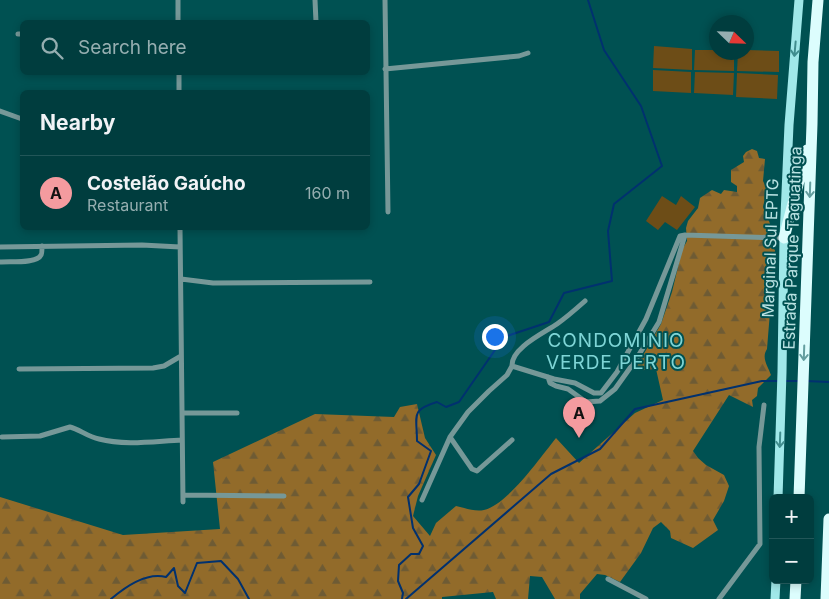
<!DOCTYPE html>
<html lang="en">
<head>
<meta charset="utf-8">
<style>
	:root { --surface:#003d3e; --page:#0e4849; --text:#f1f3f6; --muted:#95aeb0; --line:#225658; --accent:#f49b9f }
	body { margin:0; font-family:Inter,sans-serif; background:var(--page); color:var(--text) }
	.controls { position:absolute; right:15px; bottom:15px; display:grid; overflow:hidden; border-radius:8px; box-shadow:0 2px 8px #0003 }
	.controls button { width:45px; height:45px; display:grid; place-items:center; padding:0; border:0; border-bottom:1px solid var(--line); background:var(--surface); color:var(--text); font:25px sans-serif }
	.compass { position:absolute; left:709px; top:15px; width:45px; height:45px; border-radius:50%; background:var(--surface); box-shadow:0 2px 8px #0003; rotate:113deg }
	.you { position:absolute; left:494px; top:336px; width:18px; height:18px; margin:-12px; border:4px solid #fff; border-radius:50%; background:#1a73e8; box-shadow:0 0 0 8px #1a73e833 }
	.badge { display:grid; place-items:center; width:32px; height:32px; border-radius:50%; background:var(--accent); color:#111; font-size:16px; font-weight:700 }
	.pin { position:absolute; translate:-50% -41px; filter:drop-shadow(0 1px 2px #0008) }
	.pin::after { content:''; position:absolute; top:26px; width:18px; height:15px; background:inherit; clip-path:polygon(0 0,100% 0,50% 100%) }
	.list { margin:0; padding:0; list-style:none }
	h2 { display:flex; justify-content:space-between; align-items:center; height:65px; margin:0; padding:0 20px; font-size:21px }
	h2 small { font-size:16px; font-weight:400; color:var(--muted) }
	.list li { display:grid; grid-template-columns:32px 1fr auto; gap:15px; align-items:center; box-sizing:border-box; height:75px; padding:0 20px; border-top:1px solid var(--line) }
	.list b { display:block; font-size:19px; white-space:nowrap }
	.list p { margin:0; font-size:16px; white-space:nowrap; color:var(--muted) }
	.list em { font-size:16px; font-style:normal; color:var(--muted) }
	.icon { flex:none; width:28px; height:28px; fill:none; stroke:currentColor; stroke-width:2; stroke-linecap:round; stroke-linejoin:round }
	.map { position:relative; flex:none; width:829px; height:599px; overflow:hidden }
	.search { position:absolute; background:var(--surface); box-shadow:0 2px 8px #0003; left:20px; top:20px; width:350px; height:55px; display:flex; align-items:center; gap:12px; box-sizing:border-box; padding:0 18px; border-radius:8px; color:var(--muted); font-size:19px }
	.panel { position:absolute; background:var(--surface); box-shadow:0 2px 8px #0003; left:20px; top:90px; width:350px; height:140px; border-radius:8px }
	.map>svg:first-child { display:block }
	.forest { fill:url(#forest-firs) }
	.pitch { fill:#6d4d17 }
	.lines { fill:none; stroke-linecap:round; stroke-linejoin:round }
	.stream { stroke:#00316f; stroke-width:2 }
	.street { stroke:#769898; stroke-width:5 }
	.primary { stroke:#a0e8e9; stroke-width:9 }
	.highway { stroke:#dcfdfd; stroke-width:11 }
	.oneway { stroke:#408d8e }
	.oneway2 { stroke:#639e9f }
	.labels { text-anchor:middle; stroke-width:4; stroke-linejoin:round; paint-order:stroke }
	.street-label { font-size:16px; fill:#b9e2e2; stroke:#005152 }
	.quarter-label { font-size:19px; letter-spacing:1px; fill:#7ed5d6; stroke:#005152 }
</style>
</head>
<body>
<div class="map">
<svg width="829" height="599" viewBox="0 0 829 599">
	<defs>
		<pattern id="forest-firs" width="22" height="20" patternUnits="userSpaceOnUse" patternTransform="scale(1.25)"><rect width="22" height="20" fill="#926b2a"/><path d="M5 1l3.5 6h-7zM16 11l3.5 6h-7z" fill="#6e5b34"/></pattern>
	</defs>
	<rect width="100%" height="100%" fill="#005152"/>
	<!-- forest -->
	<path class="forest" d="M752,149L757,151L759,158L765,159L763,181L767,189L763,207L774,233L765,240L767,244L775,250L767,349C761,358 768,366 771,375L758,388L757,396L752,400L753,407L729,395L693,451L698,458L706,465L724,475L729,486L724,501L713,520L718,530L693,548L671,538L670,531L661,522L653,528L641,553L620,582L605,575L597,574L580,594V599H555L542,577L530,576L528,599H496L493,592L442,597V599H0V497L123,535L220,529L213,462L315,414L394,417L400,407L417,404L425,438L436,455L418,496L413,516L430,536L436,523L456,506C465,508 475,512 484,510C508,504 540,458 556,438L579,463L635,413L663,400L656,369L634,371L661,324L672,292L682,250L687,241L686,228L688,221L698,208L700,198L712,190L721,194L724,190L737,192V186L731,182V170L744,162L743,156L746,152Z"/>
	<!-- pitch -->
	<path class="pitch" d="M654,46L692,49V70L653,68Z
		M695,50H716V52L734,53V71L694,70Z
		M747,50L779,51V72L737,71L738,53L746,52Z
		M653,70L691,72V93L653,91Z
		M695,72L734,73L733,95L694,93Z
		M737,73L778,75L777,99L736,97Z
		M662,196L676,205L681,196L695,207L677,230L665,222L658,230L646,221Z"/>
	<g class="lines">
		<!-- stream -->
		<path class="stream" d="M784,381H799
			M806,381L829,382
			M111,599C125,587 147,572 166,577L174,568L178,586L185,593L197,563L221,561L238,579L249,599
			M402,599L403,593L398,581L399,565L411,554H419L423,546L413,528L408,497L419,484L431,451L417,441C417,416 410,410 437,402L446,407L459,402L504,337L549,322L564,293L612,281L608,231L614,204L662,166L641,106L604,50L588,0
			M406,599L551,474L600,449L635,409L762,381H779"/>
		<!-- street -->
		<path class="street" d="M315,0L316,22
			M385,0L388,212
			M178,22V0
			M18,34H22
			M385,69L519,56L528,53
			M179,72V92
			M0,111L22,119
			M180,228L183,502
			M0,247L142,245L180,247
			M0,262C9,261 37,264 41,255C42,254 42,247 42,246
			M181,279L213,283L370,282
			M585,301C576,309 567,317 557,324C544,333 511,348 512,366L554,379L575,383L594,393H601L617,372L646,319L680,236L685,235L784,238
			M19,369L153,368L164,366L181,356
			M548,377L550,383L556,386L568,389L586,402L600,401L615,389L635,361L659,322L685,235
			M182,413H237
			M2,437L40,436L70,427C79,429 88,437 99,439C125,446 156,441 182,440
			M450,437L472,469L477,471L512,440
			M183,495L284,496
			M422,500L450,437L468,412L489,391L507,375L512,366
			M608,579L646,599
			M719,599L760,544L759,447L764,405"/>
		<!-- primary -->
		<path class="primary" d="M778,498L782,372L784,238L789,125L799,0
			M775,599L776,580"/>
		<!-- highway -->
		<path class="highway" d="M784,238L807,150
			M799,498L812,124L813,62L818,0
			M795,599L796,580
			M826,599L829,519"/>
	</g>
	<!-- one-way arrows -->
	<defs><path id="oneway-shaft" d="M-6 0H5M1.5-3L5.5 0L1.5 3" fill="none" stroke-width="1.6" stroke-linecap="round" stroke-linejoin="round" transform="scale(1.25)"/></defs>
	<g class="oneway">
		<use href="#oneway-shaft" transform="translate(795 49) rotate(95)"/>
		<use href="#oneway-shaft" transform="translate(780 440) rotate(92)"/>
	</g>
	<g class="oneway2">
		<use href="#oneway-shaft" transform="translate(810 190) rotate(92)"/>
		<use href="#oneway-shaft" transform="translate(804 353) rotate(92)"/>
	</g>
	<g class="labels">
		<!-- street labels -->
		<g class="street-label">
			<text transform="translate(770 248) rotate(-88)" y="6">Marginal Sul EPTG</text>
			<text transform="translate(792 248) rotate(-88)" y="6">Estrada Parque Taguatinga</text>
		</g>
		<!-- quarter labels -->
		<g class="quarter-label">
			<text x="616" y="347">CONDOMINIO<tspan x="616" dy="22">VERDE PERTO</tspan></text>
		</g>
	</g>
</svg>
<div class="controls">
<button>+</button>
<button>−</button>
</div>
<svg class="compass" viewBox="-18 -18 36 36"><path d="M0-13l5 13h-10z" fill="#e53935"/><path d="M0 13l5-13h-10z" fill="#95aeb0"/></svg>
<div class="you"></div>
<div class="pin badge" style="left:579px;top:438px">A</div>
<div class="search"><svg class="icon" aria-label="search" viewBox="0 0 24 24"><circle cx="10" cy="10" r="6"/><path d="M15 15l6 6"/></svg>Search here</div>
<section class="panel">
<h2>Nearby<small></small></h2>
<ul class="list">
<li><span class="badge">A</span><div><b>Costelão Gaúcho</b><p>Restaurant</p></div><em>160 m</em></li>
</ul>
</section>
</div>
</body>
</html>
